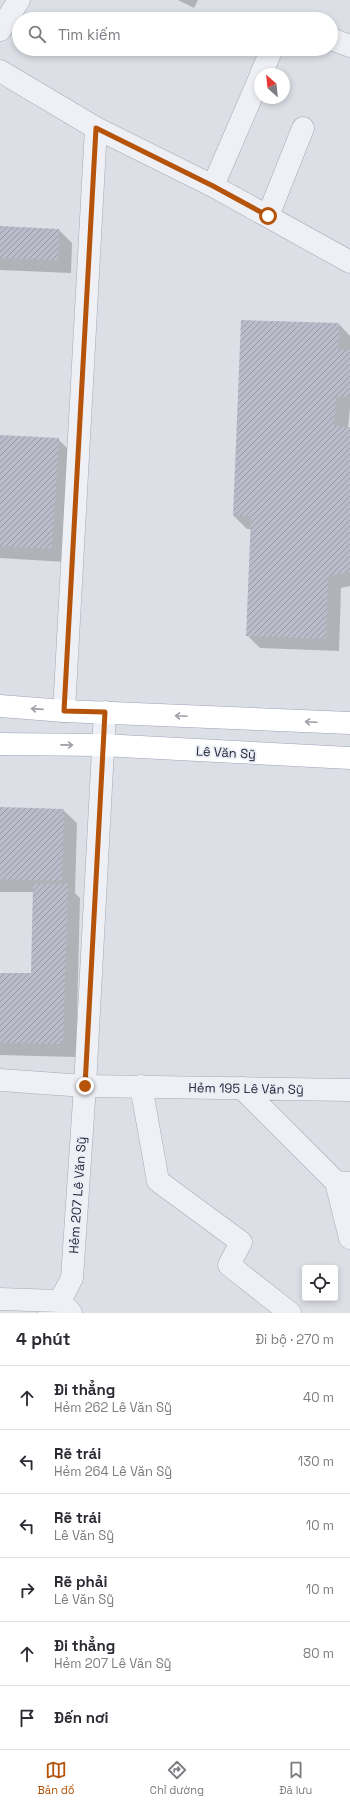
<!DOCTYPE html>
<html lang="vi">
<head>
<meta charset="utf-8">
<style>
	:root { --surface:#fff; --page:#f7f7f7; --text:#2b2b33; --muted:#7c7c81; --line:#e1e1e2; --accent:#b45309 }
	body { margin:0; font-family:"Space Grotesk",sans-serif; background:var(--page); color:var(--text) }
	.controls { position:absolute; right:12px; bottom:12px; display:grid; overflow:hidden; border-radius:4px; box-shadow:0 2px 6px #0003 }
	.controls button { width:36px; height:36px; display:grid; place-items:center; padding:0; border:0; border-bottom:1px solid var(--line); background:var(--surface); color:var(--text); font:20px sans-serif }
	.compass { position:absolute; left:254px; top:68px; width:36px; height:36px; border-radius:50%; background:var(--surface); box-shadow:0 2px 6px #0003; rotate:333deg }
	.stop { position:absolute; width:12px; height:12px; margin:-9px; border:3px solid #b45309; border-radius:50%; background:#fff }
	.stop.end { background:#b45309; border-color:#fff; box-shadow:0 1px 4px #0008 }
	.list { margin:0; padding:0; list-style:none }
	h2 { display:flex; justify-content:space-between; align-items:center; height:52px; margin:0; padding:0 16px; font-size:17px }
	h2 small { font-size:13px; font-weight:400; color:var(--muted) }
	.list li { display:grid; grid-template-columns:26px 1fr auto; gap:12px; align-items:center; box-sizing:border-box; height:64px; padding:0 16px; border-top:1px solid var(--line) }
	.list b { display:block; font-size:15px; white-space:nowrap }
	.list p { margin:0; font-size:13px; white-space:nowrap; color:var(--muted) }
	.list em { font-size:13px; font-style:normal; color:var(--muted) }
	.icon { flex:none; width:22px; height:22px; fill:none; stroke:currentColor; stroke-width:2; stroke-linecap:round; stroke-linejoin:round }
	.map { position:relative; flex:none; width:350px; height:1313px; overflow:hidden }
	.search { position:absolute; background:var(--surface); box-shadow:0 2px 6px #0003; left:12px; right:12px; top:12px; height:44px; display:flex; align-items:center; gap:10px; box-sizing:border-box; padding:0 14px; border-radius:22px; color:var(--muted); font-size:15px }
	.sheet { height:436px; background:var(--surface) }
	nav { display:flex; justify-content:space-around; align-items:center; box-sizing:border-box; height:56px; border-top:1px solid var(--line); background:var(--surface); font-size:11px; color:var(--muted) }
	nav a { display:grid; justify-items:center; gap:2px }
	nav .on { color:var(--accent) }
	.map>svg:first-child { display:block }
	.shadow { fill:#0003 }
	.building { fill:url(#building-hatch) }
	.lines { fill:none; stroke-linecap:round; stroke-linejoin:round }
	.minor-casing { stroke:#a6a9b5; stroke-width:23 }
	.major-casing { stroke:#9ba0b4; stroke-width:23 }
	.minor { stroke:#eff0f6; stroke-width:22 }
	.major { stroke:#fff; stroke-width:22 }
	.oneway { stroke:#9d9fa9 }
	.route { stroke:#b45309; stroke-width:5 }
	.labels { text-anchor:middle; stroke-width:3.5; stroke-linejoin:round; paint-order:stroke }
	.street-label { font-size:13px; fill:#252a3f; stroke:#eceef5 }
</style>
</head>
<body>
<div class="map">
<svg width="350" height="1313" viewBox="0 0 350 1313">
	<defs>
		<pattern id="building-hatch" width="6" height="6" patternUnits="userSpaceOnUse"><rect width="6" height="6" fill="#babcca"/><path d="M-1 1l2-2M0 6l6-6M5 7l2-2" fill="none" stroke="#9799a5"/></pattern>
	</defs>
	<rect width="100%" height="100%" fill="#dddfe7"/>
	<!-- shadow -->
	<path class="shadow" d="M178,0H198L194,8Z
		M0,227L59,230L72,243L71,273L0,270Z
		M339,324L350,336V408L348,428H350V586L341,588L339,651L260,648L247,635L251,529H247L234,516Z
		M0,436L58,439L72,453L65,562L0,558Z
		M0,808L63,810L77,823L75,893L80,898L76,1057L0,1055V974H32L34,892H0Z"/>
	<!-- building -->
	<path class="building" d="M0,226L59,229L58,260L0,258Z
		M241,320L339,323L338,350H350V397H336L334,426L350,427V572L328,576L326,639L246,636L251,516H233Z
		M0,435L59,438L52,549L0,546Z
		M0,807L64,809L62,881L0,879Z
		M33,884H68L63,1044L0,1043V973H31Z"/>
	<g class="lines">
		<defs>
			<path id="minor" d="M0,30L19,0
				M331,39L350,46
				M0,71L96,128L213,186L350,262
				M261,74L272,49
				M213,186L260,77
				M268,216L303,128
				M64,711L96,128
				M0,1080L85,1086L350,1090
				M141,1086L158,1181L241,1242L229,1265L290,1313
				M242,1088L336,1182L350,1183
				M336,1182L350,1238
				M0,1299L60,1301L71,1313
				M49,1313L60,1301L72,1278L85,1086L105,712"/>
			<path id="major" d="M0,706L64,711L350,723
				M0,744L102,745L350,758"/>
		</defs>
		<!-- minor casing -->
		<use href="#minor" class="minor-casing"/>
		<!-- major casing -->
		<use href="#major" class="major-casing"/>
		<!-- minor -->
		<use href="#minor" class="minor"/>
		<!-- major -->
		<use href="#major" class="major"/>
	</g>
	<!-- one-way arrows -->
	<defs><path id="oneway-shaft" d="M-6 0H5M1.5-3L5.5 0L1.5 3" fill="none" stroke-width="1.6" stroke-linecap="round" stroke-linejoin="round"/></defs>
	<g class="oneway">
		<use href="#oneway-shaft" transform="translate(37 709) rotate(-176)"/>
		<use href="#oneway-shaft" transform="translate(181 716) rotate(-177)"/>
		<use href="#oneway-shaft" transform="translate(311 722) rotate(-177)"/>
		<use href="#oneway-shaft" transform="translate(67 745) rotate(1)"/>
	</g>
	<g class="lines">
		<!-- route -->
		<path class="route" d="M85,1086L105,712L64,711L96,128L213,186L268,216"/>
	</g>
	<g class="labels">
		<!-- street labels -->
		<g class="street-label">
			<text transform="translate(226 752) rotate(3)" y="5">Lê Văn Sỹ</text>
			<text transform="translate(246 1088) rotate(1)" y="5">Hẻm 195 Lê Văn Sỹ</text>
			<text transform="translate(77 1195) rotate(-86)" y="5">Hẻm 207 Lê Văn Sỹ</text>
		</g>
	</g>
</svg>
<div class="controls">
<button><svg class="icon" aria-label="locate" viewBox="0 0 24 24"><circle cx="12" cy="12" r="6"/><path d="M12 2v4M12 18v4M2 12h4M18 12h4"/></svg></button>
</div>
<svg class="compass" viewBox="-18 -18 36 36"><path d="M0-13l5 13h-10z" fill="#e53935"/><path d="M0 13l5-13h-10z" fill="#7c7c81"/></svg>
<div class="stop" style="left:268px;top:216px"></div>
<div class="stop end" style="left:85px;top:1086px"></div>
<div class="search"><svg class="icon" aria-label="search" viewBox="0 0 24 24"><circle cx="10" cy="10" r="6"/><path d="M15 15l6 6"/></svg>Tìm kiếm</div>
</div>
<section class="sheet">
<h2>4 phút<small>Đi bộ · 270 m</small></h2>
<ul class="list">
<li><svg class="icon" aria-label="ahead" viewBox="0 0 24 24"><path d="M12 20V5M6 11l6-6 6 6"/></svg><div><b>Đi thẳng</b><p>Hẻm 262 Lê Văn Sỹ</p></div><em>40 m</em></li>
<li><svg class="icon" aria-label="left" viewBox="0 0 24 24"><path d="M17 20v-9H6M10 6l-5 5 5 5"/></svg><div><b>Rẽ trái</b><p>Hẻm 264 Lê Văn Sỹ</p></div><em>130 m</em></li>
<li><svg class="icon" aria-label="left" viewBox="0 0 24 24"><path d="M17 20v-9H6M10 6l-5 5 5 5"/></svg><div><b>Rẽ trái</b><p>Lê Văn Sỹ</p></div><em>10 m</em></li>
<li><svg class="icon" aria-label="right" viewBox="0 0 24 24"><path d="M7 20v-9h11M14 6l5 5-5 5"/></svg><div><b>Rẽ phải</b><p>Lê Văn Sỹ</p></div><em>10 m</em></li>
<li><svg class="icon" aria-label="ahead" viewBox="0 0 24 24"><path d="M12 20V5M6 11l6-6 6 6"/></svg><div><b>Đi thẳng</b><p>Hẻm 207 Lê Văn Sỹ</p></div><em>80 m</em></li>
<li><svg class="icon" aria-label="arrive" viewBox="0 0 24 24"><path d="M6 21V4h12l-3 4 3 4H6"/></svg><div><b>Đến nơi</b></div></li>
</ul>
</section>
<nav>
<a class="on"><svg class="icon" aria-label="map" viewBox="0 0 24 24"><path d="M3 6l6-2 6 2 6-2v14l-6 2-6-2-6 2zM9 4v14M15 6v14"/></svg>Bản đồ</a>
<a><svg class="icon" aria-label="directions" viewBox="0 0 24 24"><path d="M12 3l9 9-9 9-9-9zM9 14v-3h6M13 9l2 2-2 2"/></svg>Chỉ đường</a>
<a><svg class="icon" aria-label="saved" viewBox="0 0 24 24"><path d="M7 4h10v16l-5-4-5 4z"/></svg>Đã lưu</a>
</nav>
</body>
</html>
